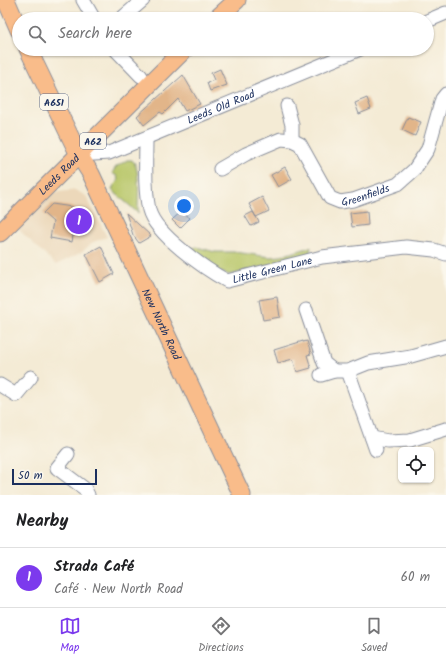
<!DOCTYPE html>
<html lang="en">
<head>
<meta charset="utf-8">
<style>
	:root { --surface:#fff; --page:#f2f2f2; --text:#202124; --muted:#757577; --line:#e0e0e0; --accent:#7c3aed }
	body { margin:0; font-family:Kalam,sans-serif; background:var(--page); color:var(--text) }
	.controls { position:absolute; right:12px; bottom:12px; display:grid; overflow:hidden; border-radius:6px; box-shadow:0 1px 3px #0004 }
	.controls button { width:36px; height:36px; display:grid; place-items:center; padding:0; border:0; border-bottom:1px solid var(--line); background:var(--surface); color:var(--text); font:20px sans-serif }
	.scale { position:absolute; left:12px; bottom:10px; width:85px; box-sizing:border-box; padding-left:4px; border:2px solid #1b2f5e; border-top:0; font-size:11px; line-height:14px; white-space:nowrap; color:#1b2f5e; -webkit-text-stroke:3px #fbf7ec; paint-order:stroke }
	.you { position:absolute; left:184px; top:206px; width:14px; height:14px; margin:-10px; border:3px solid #fff; border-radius:50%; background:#1a73e8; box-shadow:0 0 0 6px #1a73e833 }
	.badge { display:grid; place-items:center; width:26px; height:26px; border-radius:50%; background:var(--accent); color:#fff; font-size:13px; font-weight:700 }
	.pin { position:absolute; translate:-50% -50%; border:2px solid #fff; box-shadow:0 1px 4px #0006 }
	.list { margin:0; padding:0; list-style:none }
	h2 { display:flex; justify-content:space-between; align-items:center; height:52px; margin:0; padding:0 16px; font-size:17px }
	h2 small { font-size:13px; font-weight:400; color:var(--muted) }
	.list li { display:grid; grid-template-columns:26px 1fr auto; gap:12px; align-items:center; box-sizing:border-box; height:60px; padding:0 16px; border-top:1px solid var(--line) }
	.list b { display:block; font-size:15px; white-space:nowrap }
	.list p { margin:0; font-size:13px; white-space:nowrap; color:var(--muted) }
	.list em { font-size:13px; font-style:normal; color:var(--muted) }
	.icon { flex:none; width:22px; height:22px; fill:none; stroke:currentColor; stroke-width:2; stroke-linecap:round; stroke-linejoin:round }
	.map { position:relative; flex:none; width:446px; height:495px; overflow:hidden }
	.search { position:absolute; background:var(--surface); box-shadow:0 1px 3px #0004; left:12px; right:12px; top:12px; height:44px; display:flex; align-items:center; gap:10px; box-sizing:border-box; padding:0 14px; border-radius:22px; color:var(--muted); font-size:15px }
	.sheet { height:112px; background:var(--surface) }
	nav { display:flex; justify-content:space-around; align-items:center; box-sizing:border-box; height:56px; border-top:1px solid var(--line); background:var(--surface); font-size:11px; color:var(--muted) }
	nav a { display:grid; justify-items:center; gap:2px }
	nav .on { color:var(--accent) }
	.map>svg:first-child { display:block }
	.built { fill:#ecd8ba }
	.grass { fill:#b9c76a; stroke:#6a7b64 }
	.building { fill:#e2b589 }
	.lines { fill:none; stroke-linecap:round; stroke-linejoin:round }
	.minor-casing { stroke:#888d9a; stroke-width:15 }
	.major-casing { stroke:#888d9a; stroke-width:19 }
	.minor { stroke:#fff; stroke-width:13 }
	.major { stroke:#f9bc8a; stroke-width:17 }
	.labels { text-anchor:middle; stroke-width:3; stroke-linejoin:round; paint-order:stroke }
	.shield { fill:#fbf7ec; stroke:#5e6b89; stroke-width:1 }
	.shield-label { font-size:10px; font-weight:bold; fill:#1b2f5e }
	.street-label { font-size:11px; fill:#1b2f5e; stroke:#fbf7ec }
</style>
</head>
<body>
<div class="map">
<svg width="446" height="495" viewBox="0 0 446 495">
	<rect width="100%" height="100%" fill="#fbf7ec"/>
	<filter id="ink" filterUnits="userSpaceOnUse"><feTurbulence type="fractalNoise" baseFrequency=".025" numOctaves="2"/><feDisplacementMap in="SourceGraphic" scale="8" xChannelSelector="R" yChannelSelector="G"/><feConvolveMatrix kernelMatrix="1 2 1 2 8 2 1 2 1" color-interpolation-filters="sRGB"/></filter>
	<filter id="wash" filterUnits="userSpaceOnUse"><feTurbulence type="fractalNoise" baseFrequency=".012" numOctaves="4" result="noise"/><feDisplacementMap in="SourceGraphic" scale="16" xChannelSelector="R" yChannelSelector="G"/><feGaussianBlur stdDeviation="0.9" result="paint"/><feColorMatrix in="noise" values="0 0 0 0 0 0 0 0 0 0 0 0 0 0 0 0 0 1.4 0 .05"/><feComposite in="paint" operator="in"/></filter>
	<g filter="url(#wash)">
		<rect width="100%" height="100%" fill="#f4ebd5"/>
		<!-- built -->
		<path class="built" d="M75,190L86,196L107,237L93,242L82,252L56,265L16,227L52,193Z"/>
		<!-- grass -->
		<path class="grass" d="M127,160H132C141,167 138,201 138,213L112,190L114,185L118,181L117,176L112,173L116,167Z
			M197,247L215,252H235L270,257L281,256L311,247L309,256L230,275L219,272L189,249Z"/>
		<g id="blocks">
			<!-- building -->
			<path class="building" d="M220,69L227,85L210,91L207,83L214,80L211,73Z
				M183,75L200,104L185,111L178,99L163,114L160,112L144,125L137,116Z
				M367,98L371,109L359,114L355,103Z
				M408,117L421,122L415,136L402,130Z
				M285,167L292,179L278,187L271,175Z
				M262,197L269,211L256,217L249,204Z
				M52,204L72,207L84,213L81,230L74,229L72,242L50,238L53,222L43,213Z
				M182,211L190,218L180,228L172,220Z
				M367,211L368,225L352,227L350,213Z
				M253,212L259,222L251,226L245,216Z
				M126,213L151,236L139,243L133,235Z
				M101,246L114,274L100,282L86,254Z
				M277,297L280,317L263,320L259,300Z
				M303,341V342L307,341L311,354L307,355L311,368L297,372L293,359L278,363L274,350Z"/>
		</g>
	</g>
	<g filter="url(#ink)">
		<use href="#blocks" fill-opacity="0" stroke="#888d9a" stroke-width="1"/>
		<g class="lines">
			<defs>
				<g id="minor">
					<path d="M83,0L94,19"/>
					<path d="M121,19L143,0"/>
					<path d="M427,21L446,13"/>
					<path d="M115,49L141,76"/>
					<path d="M287,106L292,125V140"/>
					<path id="s1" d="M146,139C146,162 144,187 149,210C155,234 205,269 227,281L322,257L406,247L434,250L446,254"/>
					<path id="s2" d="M79,155L109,153L360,49"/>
					<path id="s3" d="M220,169L246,154L281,139L292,140L300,144L330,198L340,202L353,200L398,184L414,170L428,149L442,99L446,94"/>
					<path d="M306,310L324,363L334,371"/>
					<path d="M348,371L376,450"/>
					<path d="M321,375L334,371H348L368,363L411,356L446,346"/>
					<path d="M0,385L16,395L31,377"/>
					<path d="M372,438L388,441L410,440L446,429"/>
					<path d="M68,454L57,468L85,489L88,495"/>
				</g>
				<g id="major">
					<path d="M6,0L19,30"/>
					<path d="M216,19L237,0"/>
					<path id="s4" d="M28,49L79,155L91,174L242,495"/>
					<path id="s5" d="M0,233L185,49"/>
				</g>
			</defs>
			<!-- minor casing -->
			<use href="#minor" class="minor-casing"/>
			<!-- major casing -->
			<use href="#major" class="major-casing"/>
			<!-- minor -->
			<use href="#minor" class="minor"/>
			<!-- major -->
			<use href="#major" class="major"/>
		</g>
	</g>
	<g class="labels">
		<!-- shield labels -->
		<g class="shield">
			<rect x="40" y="94" width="28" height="16" rx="3"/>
			<rect x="80" y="133" width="26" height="16" rx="3"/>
		</g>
		<g class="shield-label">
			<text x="54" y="106">A651</text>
			<text x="93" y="145">A62</text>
		</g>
		<!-- street labels -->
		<g class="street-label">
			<text dy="4" stroke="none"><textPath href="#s2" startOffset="151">Leeds Old Road</textPath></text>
			<text dy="4" stroke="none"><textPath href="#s5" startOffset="83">Leeds Road</textPath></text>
			<text dy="4" stroke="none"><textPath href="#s3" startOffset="187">Greenfields</textPath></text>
			<text dy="4" stroke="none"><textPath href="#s1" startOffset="225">Little Green Lane</textPath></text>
			<text dy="4" stroke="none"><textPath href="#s4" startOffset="306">New North Road</textPath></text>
		</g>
	</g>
</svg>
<div class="controls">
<button><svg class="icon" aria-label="locate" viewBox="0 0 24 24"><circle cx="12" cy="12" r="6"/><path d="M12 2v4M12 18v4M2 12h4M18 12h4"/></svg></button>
</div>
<div class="scale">50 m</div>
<div class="you"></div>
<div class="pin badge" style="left:79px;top:221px">1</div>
<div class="search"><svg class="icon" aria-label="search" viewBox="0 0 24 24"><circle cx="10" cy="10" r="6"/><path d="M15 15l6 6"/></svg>Search here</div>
</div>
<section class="sheet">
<h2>Nearby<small></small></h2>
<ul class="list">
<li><span class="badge">1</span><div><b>Strada Café</b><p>Café · New North Road</p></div><em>60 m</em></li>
</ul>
</section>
<nav>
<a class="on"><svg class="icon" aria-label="map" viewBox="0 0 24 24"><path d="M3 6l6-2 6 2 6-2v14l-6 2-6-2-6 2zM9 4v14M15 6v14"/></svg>Map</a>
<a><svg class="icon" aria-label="directions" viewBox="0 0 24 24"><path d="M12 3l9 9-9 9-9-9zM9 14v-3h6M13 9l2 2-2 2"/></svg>Directions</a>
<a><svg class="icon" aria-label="saved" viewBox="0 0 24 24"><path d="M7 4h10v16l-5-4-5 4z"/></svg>Saved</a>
</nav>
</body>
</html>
